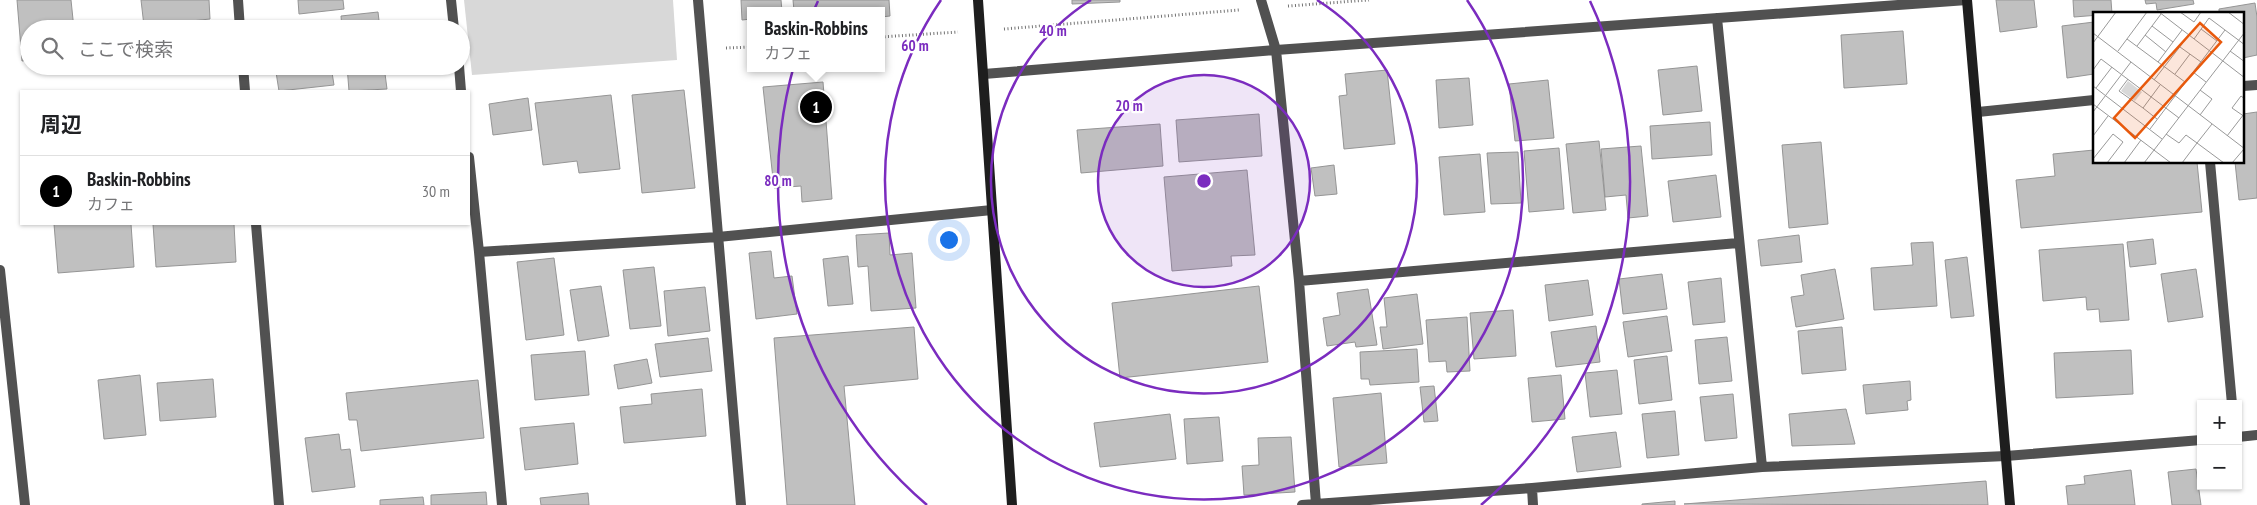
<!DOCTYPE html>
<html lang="ja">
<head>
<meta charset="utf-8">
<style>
	:root { --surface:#fff; --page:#f6f6f6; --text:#202124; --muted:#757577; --line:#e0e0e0; --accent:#000 }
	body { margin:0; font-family:"PT Sans Narrow","Noto Sans JP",sans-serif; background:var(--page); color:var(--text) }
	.controls { position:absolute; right:15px; bottom:15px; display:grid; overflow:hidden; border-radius:0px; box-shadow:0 1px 4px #0004 }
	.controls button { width:45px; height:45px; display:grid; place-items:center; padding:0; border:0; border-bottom:1px solid var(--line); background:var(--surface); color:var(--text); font:25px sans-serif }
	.you { position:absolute; left:948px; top:239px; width:18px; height:18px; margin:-12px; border:4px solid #fff; border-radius:50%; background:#1a73e8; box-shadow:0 0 0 8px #1a73e833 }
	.badge { display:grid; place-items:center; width:32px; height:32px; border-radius:50%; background:var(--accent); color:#fff; font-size:16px; font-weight:700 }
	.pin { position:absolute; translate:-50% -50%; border:2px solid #fff; box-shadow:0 1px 5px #0006 }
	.popup { position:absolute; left:747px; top:7px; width:138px; height:65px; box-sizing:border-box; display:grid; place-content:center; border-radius:0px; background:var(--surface); filter:drop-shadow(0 1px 4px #0005); font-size:16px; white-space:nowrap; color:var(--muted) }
	.popup b { font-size:19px; color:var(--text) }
	.popup::after { content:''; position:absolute; left:50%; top:100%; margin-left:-10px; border:10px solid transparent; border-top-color:var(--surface) }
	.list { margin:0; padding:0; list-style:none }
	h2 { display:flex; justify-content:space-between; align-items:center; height:65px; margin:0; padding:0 20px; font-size:21px }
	h2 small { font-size:16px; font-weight:400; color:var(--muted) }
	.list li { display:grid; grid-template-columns:32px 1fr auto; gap:15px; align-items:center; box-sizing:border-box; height:70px; padding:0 20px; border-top:1px solid var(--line) }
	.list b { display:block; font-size:19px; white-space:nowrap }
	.list p { margin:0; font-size:16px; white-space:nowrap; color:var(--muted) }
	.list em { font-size:16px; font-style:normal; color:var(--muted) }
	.icon { flex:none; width:28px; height:28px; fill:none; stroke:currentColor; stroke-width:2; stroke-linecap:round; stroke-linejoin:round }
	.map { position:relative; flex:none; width:2257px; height:505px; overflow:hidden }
	.search { position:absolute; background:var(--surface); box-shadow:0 1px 4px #0004; left:20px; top:20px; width:450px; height:55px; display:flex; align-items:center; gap:12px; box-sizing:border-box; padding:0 18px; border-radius:28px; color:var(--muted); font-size:19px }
	.panel { position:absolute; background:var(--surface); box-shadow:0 1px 4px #0004; left:20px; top:90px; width:450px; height:135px; border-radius:0px }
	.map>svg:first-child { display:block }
	.park { fill:#d8d8d8 }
	.building { fill:#c0c0c0; stroke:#959595 }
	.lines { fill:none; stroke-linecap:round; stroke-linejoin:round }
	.path { stroke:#737373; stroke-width:3; stroke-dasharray:1 2.5; stroke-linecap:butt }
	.street { stroke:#515151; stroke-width:10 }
	.secondary { stroke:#1e1e1e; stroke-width:10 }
	.ring { fill:none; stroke:#7b2cbf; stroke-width:2.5 }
	.inset-road { fill:none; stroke:#999; stroke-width:1 }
	.view { fill:#e8590c; fill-opacity:0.15; stroke:#e8590c; stroke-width:2.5 }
	.inset-edge { fill:none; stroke:#000; stroke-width:2.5 }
	.centre { fill:#7b2cbf; stroke:#fff; stroke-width:2.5 }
	.ring-label { font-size:15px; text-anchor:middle; font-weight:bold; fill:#7b2cbf; stroke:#fff; stroke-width:4.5; stroke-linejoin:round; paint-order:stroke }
</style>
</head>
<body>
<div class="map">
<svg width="2257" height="505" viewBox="0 0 2257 505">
	<rect width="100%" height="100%" fill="#fff"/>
	<!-- park -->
	<path class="park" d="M464,0H673L677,60L472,75Z"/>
	<!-- building -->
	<path class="building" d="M17,0H71L74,29H29V60L22,61Z
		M141,0H209L210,19L144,26Z
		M298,0H343L344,9L299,14Z
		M741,0H781L782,11H751V19L742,20Z
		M793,0H889L890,16L881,17V11H794Z
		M1072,0H1120V2L1072,4Z
		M1996,0H2034L2037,27L2000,32Z
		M2073,0H2111L2112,14L2074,17Z
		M2145,0H2193L2194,4L2157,10L2156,3L2146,4Z
		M2255,3L2257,17V55L2243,58V14H2219V9Z
		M378,12L380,29H342L341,16Z
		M2094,22V74L2067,78L2062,26Z
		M1903,31L1907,84L1844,88L1841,35Z
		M275,66H331L334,85L279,91Z
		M347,66H384L387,89L349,91Z
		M1697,66L1702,111L1663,115L1658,70Z
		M1387,70L1395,144L1344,149L1339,96L1347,95L1345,74Z
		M1469,78L1473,125L1439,128L1436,80Z
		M1548,80L1554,138L1515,141L1509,84Z
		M823,82L832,199L802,202L801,186L774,188L763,87Z
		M684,90L695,188L642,193L632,95Z
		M611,95L620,169L579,173L577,161L543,165L535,103Z
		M528,98L532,130L493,135L489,104Z
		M2257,112V198L2239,200L2235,162H2243V114Z
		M1259,114L1262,156L1179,162L1176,120Z
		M1710,122L1712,155L1652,159L1650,126Z
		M1160,124L1163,166L1081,173L1077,130Z
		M1599,141L1606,210L1573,213L1566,144Z
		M1821,142L1828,224L1789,228L1782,145Z
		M1641,146L1648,216L1628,218L1626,195L1605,197L1601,149Z
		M1559,148L1564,209L1529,212L1524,151Z
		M2094,150V162H2197L2202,212L2021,228L2016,180L2055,176L2053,154Z
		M1518,152L1521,203L1491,204L1487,153Z
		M1480,154L1485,212L1444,215L1439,157Z
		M1334,165L1337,194L1315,196L1311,168Z
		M1247,170L1255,255L1231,256L1232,266L1172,271L1164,177Z
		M1716,175L1721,217L1673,222L1668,181Z
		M54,224H131L134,267L58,273Z
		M153,224H234L236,262L156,267Z
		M889,233L890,255L912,253L916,308L871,311L868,266L858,267L856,235Z
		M1799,235L1802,262L1761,266L1758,240Z
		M2153,239L2156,264L2130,267L2127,242Z
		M1933,242L1937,306L1874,310L1871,268L1913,265L1911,243Z
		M2123,244L2129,320L2100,322L2099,309L2087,310L2086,297L2043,301L2039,250Z
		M771,251L774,278L792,276L797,314L756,319L749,253Z
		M848,256L853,304L828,306L823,259Z
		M1967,257L1974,316L1951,318L1945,260Z
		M554,258L564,335L526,340L517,262Z
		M654,267L661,326L630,329L623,270Z
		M1835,269L1844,319L1796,327L1791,297L1804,295L1801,275Z
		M2196,269L2203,317L2168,322L2161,274Z
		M1662,274L1667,309L1623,314L1619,279Z
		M1721,278L1725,322L1693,325L1688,282Z
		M1588,280L1593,315L1549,321L1545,285Z
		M601,286L609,336L578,341L570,290Z
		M1259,286L1268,362L1120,378L1112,303Z
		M705,287L710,331L668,336L664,291Z
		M1368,289L1377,345L1356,347L1355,342L1327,346L1323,318L1340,315L1337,293Z
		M1417,294L1423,344L1383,349L1380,327H1387L1384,298Z
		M1513,310L1516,356L1474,359L1470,313Z
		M1667,316L1672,351L1628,357L1623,322Z
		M1467,317L1470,371L1447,372L1446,361L1429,362L1426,320Z
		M1596,326L1600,362L1556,367L1551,332Z
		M914,327L918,379L844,386L855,505H787L774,338Z
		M1842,327L1846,370L1802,374L1798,331Z
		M1727,337L1732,381L1699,384L1695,340Z
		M708,338L712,371L660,377L655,344Z
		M1417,349L1419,382L1370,385L1369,379H1361L1360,352Z
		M2131,350L2133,394L2056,398L2054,353Z
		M585,351L589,395L535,400L531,355Z
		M1667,356L1672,400L1639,404L1634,360Z
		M647,359L652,383L618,389L614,365Z
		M1617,370L1622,414L1590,417L1585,373Z
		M140,375L146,435L104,439L98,380Z
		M1561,375L1565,419L1532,422L1528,378Z
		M213,379L216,417L160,421L157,383Z
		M478,380L484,438L361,451L357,420H349L346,393Z
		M1910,381L1911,400L1907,401L1908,410L1866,414L1863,385Z
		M1434,386L1438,421L1424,422L1420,387Z
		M702,389L706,436L624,443L620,407L652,404L651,394Z
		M1381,393L1387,463L1339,467L1333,398Z
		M1733,394L1737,438L1705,441L1700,397Z
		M1846,409L1855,444L1792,446L1789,414Z
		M1675,411L1679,455L1647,458L1642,414Z
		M1170,414L1176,459L1100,467L1094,423Z
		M1219,417L1223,461L1187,464L1184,419Z
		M574,423L578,464L525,470L520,428Z
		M1616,432L1621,467L1577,472L1572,437Z
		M339,434L341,450L350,449L355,487L312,492L305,438Z
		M1291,437L1295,492L1244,495L1242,466L1259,465L1258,438Z
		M2196,469L2201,505H2172L2168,472Z
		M2131,470L2135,505H2068L2066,486L2085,484L2084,476Z
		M1986,481L1988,505L1684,504Z
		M486,492L487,505H431V495Z
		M588,493L589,505H541L540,498Z
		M423,497L424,505H380V500Z
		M1675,501V505H1642V504Z"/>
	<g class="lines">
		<!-- path -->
		<path class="path" d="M1288,6L1369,0
			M1004,29L1239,10
			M881,37L958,32
			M726,48L751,47"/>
		<!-- street -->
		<path class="street" d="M238,0L240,29
			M451,0L454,29
			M698,0L741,505
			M1261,0L1276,50L1299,281L1316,504
			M1717,18L1762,467
			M243,66L245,91
			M459,66L461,91
			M984,74L1276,50L1967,0
			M2243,86L2257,85
			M1978,112L2094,100
			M469,157L479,252
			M2210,162L2232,404
			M256,224L279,505
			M0,270L25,505
			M1299,281L1738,243
			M2238,437L2257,435
			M1532,488L1533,505
			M502,505L479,252L718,237L992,210
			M1302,505L1532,488L1762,467L2006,456L2201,440"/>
		<!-- secondary -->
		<path class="secondary" d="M978,0L1012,505
			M1967,0L2010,505"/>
	</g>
	<!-- distance rings -->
	<circle cx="1204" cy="181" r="106" fill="#7b2cbf" fill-opacity=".12"/>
	<g class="ring">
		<circle cx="1204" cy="181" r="106"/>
		<path d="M1317 0A213 213 0 1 1 1091 0"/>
		<path d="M1467 0A319 319 0 1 1 941 0"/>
		<path d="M927 505A426 426 0 0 1 818 1M1590 1A426 426 0 0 1 1481 505"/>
	</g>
	<!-- overview -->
	<g transform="translate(2093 12)">
		<rect width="151" height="151" fill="#fff"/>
		<path d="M35,69L49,80L42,89L28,79Z" fill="#d8d8d8"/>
		<path class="inset-road" d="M66,0L152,66M87,0L101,10L108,0M135,0L152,13M59,14L80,30M108,17L124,29M0,21L152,137M52,23L73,40M34,27L92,70M101,27L116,6L152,33M0,31L23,0M44,34L68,2M87,35L108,50M25,39L54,0M137,39L152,50M65,50L89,18M0,58L8,47L86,106M100,60L113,70M82,62L97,42M35,67L26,79L50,96M61,68L96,23M0,74L69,127M3,76L19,55M152,87L148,84L139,96L152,105M0,92L78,151M0,100L38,50M107,103L119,87L107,78M64,107L50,96L67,73M57,117L132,18M73,122L86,131L93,123L104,131L119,112M0,124L15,104M134,124L151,102M0,147L20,122L30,130L14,151M31,151L48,128M51,151L152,20M89,151L104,131L131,151M139,151L151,137"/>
		<path class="view" d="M107,11L128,30L42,126L21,106Z"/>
		<rect width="151" height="151" class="inset-edge"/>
	</g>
	<circle cx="1204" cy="181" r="8" class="centre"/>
	<g class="ring-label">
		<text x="1053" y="36">40 m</text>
		<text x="915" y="51">60 m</text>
		<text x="1129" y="111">20 m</text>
		<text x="778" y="186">80 m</text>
	</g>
</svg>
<div class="controls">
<button>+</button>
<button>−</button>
</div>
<div class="you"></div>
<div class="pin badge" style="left:816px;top:107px">1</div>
<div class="popup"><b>Baskin-Robbins</b>カフェ</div>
<div class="search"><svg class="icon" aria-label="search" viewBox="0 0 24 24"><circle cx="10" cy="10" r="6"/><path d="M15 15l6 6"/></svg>ここで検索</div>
<section class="panel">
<h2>周辺<small></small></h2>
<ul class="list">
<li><span class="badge">1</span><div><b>Baskin-Robbins</b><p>カフェ</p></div><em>30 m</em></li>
</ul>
</section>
</div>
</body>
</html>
